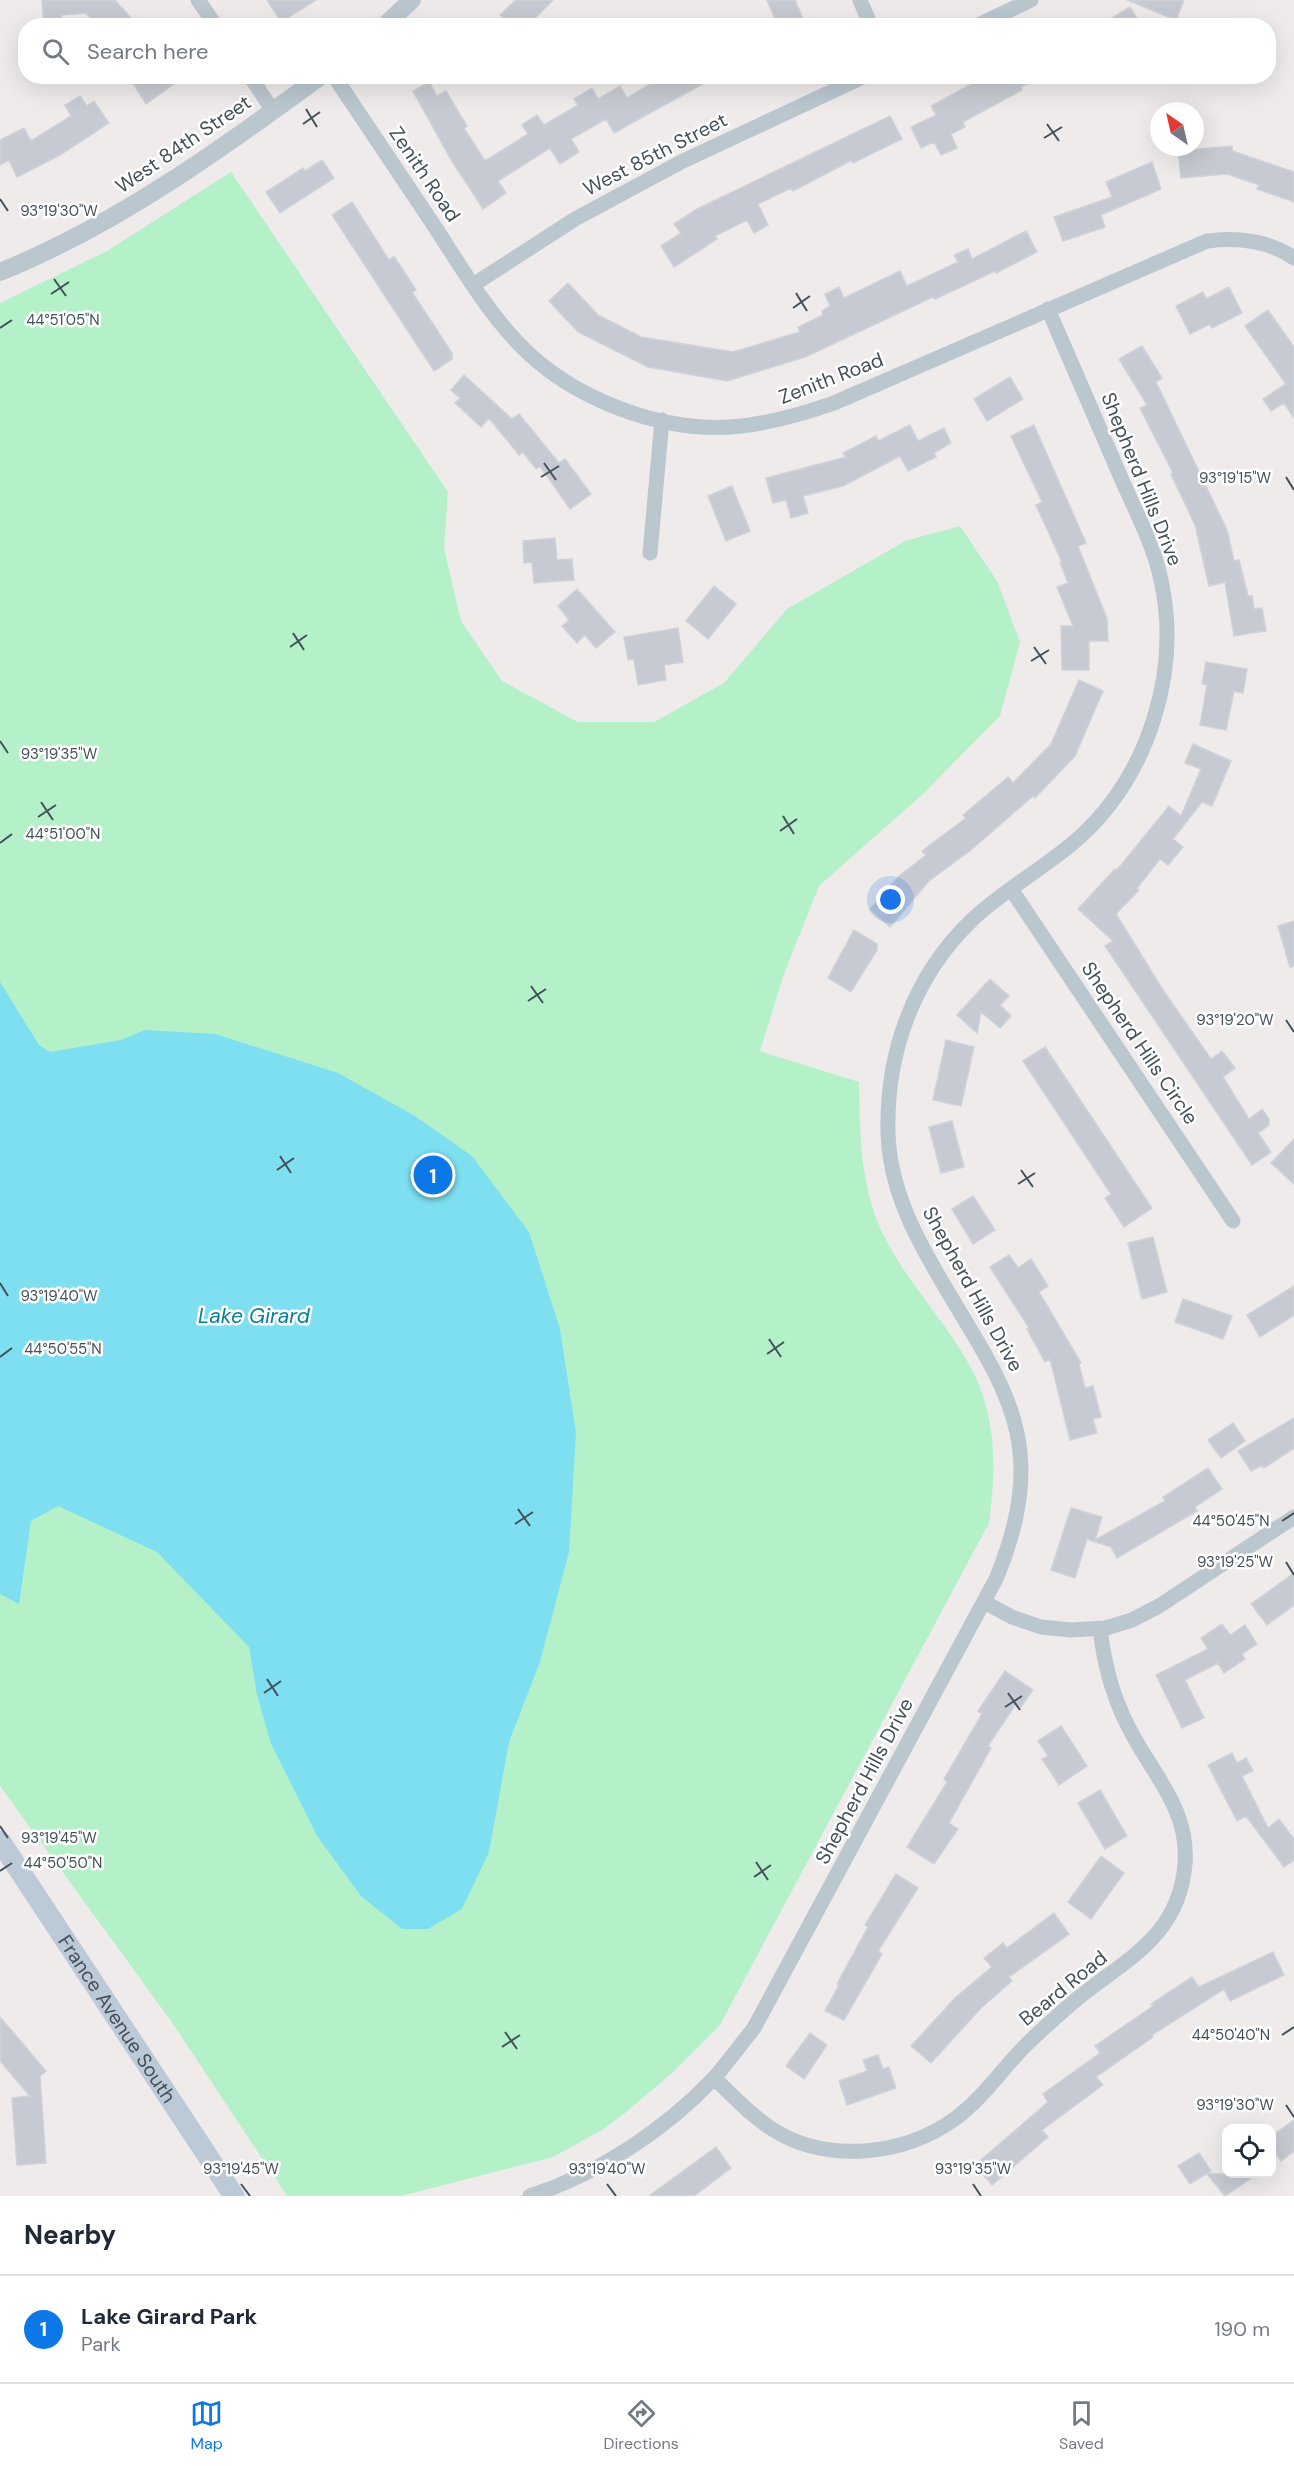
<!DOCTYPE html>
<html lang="en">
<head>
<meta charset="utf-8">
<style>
	:root { --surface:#fff; --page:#f6f6f7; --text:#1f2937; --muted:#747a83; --line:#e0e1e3; --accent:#0c77e7 }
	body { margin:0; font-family:"DM Sans",sans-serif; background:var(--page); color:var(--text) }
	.controls { position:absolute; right:18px; bottom:18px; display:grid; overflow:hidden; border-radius:12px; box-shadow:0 6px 24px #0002 }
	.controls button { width:54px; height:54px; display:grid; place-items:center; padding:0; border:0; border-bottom:2px solid var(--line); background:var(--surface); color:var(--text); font:30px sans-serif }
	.compass { position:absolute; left:1150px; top:102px; width:54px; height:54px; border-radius:50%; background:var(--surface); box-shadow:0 6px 24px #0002; rotate:326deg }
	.you { position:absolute; left:891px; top:900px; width:21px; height:21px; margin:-15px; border:4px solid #fff; border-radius:50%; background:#1a73e8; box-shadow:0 0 0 9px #1a73e833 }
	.badge { display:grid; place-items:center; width:39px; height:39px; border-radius:50%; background:var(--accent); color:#fff; font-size:20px; font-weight:700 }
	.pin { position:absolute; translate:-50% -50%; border:3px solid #fff; box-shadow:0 2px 6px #0006 }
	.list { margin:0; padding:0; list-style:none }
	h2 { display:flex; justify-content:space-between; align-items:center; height:78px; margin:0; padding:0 24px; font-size:26px }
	h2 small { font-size:20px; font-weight:400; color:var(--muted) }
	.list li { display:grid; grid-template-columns:39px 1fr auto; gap:18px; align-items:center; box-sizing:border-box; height:108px; padding:0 24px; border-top:2px solid var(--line) }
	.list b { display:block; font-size:22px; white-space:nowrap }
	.list p { margin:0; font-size:20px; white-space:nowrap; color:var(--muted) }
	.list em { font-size:20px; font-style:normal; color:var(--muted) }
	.icon { flex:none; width:33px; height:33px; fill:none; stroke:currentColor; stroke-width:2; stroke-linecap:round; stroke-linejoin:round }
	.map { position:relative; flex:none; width:1294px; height:2196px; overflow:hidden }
	.search { position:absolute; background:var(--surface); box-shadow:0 6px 24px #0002; left:18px; right:18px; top:18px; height:66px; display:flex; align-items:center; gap:15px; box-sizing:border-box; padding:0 21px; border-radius:24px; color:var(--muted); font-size:22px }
	.sheet { height:186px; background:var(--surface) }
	nav { display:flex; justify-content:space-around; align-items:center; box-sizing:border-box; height:84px; border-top:2px solid var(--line); background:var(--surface); font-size:16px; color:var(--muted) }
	nav a { display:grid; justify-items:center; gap:3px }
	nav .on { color:var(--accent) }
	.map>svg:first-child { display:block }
	.green { fill:#b4f1c9 }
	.water { fill:#7edff1 }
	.building { fill:#c7cad2; stroke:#cfd2d8; stroke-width:1.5 }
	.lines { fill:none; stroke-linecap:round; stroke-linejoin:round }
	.minor { stroke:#bbc7cf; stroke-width:15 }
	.tertiary { stroke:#bbc7cf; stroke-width:18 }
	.secondary { stroke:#bccad7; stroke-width:21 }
	.ticks { fill:none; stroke:#43505a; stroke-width:2 }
	.labels { text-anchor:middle; stroke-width:5; stroke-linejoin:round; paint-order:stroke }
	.street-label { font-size:20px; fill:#43505a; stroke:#fff }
	.water-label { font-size:21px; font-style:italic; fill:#047f96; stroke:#fff }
	.ticks-label { font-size:15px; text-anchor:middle; fill:#43505a; stroke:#fff; stroke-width:5; stroke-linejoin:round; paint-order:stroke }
</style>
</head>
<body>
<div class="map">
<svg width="1294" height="2196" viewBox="0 0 1294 2196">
	<rect width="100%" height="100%" fill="#efebeb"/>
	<!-- green -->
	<path class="green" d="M231,172L448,492L444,548L461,621L502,681L578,722H654L724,683L787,609L905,541L960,526L997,581L1020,642L1000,716L923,794L819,886L785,971L760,1051L859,1082C860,1135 860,1189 885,1238C910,1288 965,1342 982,1393C997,1438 995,1476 989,1523L720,2025L672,2073L625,2113L602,2130L553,2157L401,2196H287L171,2021L0,1786V303L107,251Z"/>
	<!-- water -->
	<path class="water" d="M0,982L39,1045L50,1052L121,1040L145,1030L215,1034L338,1073L415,1116L472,1156L529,1232L560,1329L576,1433L569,1552L540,1662L509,1742L489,1852L462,1909L428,1929H402L361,1896L317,1836L271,1744L257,1695L249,1647L157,1552L58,1506L31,1521L19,1604L0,1594Z"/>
	<!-- building -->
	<path class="building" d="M42,0H115L138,26H97L87,14L88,13L61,15L62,23L44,25Z
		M267,0H316L281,22Z
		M516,0H553L527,26H511L500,15Z
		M767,0H795L806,26H778Z
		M1127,0H1184L1176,20Z
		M1130,7L1141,26H1099Z
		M128,76H185L146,104Z
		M664,76H717L614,133L606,119L571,139L579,152L560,164L550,148L498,181L506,193L483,209L450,158L413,91L429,82L437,96L446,91L467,126L464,128L485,161L528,134L522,125L537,115L544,125L578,105L574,99L592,88L598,99L620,86L627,98Z
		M986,76H1044L1021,87L1022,90L963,122L965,127L951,134L957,148L941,155L934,142L921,148L911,127L936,115L931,106Z
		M80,96L87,106L94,101L109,123L60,155L17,177L9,160L0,165V140L24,128L31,141L71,116L65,105Z
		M890,116L902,139L853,163L852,160L793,191L791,188L758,204L768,225L754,233L747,220L715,236L717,239L674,267L661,246L681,233L674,224L697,209Z
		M1232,146V151L1294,172V202L1257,189L1259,185L1227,174L1181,178L1178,151Z
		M322,160L334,178L280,213L266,192L303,168L305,171Z
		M1152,162L1161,189L1101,215L1105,227L1063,241L1054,217L1112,197L1106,182Z
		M352,202L389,260L394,256L416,290L412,292L452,353V359L434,371L332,215Z
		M1026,231L1037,252L996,273L995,271L935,299L933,297L805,357L727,381L648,367L578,332L549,301L568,283L598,315L641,337L733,352L800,332L798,327L823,315L822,311L830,306L825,294L839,287L844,298L900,271L907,286L958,262L954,255L968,249L972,259Z
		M1229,287L1242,313L1212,328L1210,324L1190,334L1176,306L1203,292L1206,299Z
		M1268,310L1294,347V418L1284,403L1271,411L1263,399L1286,384L1245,326Z
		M1142,346L1162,378L1156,382L1227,530L1234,561L1239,560L1248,596H1252L1254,609L1262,608L1266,631L1234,636L1225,582L1209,586L1195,525L1171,474L1173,473L1140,408L1147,405L1119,359Z
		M464,375L512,419L519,414L559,463L565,459L591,494L570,509L540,466L536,469L523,452L519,455L489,418L481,427L455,403L460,398L451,390Z
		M1010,377L1023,399L987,421L974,399Z
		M910,425L918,441L944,428L951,443L934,453L936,457L908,471L900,456L843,486L803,496L808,513L791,518L786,500L773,503L766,478L846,457L843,453L876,436L878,441Z
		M1034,425L1086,543L1078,546L1107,619L1108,641H1089V670H1062L1061,626H1073L1057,587L1068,583L1060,562H1062L1036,505L1042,502L1011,436Z
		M732,486L750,531L726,541L708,496Z
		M555,538L557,560L572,559L574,580L534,583L532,562L524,563L523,541Z
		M714,586L736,604L708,639L686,621Z
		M577,589L615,632L596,648L585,635L577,643L562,626L569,620L558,606Z
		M678,628L683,662L664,665L666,680L638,685L634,659L628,660L624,637Z
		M1206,662L1247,669L1243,693L1234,691L1226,730L1200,725L1207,685L1202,684Z
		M1079,680L1103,691L1075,756L1035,798L1033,796L971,850L929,881L890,927L870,909L898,877L926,855L922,851L966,818L963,815L1008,777L1013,783L1051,744Z
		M1193,744L1231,761L1212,806L1202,802L1173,839L1183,847L1168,865L1160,859L1137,888L1139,890L1116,914L1163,990L1211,1059L1222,1051L1235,1068L1223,1077L1249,1119L1262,1109L1269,1119V1125L1258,1133L1271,1152L1252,1165L1105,946L1113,941L1078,909L1115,869L1117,870L1169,806L1181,816L1201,769L1185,763Z
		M1294,921V966L1290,967L1278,926Z
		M854,930L877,944V950L851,992L828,978Z
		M990,979L1009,996L1000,1005L1011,1016L1000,1028L981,1012L977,1033L957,1015Z
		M946,1040L974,1047L961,1106L933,1100Z
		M1045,1047L1152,1208L1124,1227L1105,1198L1111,1194L1023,1061Z
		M952,1121L964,1167L941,1173L929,1127Z
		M1294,1139V1184L1271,1163Z
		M973,1196L995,1230L973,1244L952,1209Z
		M1153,1237L1167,1292L1142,1299L1128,1243Z
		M1009,1255L1018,1268L1031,1259L1048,1286L1039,1292L1081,1363L1079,1364L1085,1388L1093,1386L1101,1417L1093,1419L1097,1433L1070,1440L1050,1359L1045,1362L1027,1329L1029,1328L990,1267Z
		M1294,1286V1315L1260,1337L1247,1315Z
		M1183,1299L1232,1316L1223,1339L1175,1322Z
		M1294,1418V1448L1264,1468L1262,1465L1251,1471L1238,1451Z
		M1233,1423L1245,1441L1221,1458L1208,1440Z
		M1208,1468L1222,1489L1195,1507L1197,1511L1117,1558L1111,1547L1087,1539L1075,1578L1051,1570L1071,1508L1102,1517L1095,1540L1165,1501L1163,1497Z
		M1294,1573V1605L1267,1625L1251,1604Z
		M1222,1624L1230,1635L1245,1625L1257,1644L1242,1654L1245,1659L1224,1673L1218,1663L1185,1680L1204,1718L1182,1728L1156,1675L1208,1649L1201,1638Z
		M1005,1671L1033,1690L1021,1707L1016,1704L988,1746L991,1748L949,1823L958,1829L934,1864L907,1847L947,1782L944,1779L982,1714L978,1711Z
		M1061,1726L1087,1766L1059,1785L1042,1759L1048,1756L1038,1741Z
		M1232,1753L1237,1763L1246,1758L1253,1771L1242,1776L1268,1828L1279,1819L1294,1839V1860L1284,1867L1246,1816L1237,1821L1208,1765Z
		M1100,1790L1127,1836L1105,1849L1078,1803Z
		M1101,1856L1124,1873L1091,1919L1068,1902Z
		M896,1874L918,1888L878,1951L882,1954L844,2020L825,2011L839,1985L837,1984L868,1927L865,1925Z
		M1054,1913L1069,1934L1009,1977L1012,1981L981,2008L931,2063L911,2046L956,1997L992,1967L984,1958L1003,1943L1007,1948Z
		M1273,1952L1284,1975L1230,2001L1224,1989L1152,2035L1153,2037L1096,2077L1103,2085L1042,2130L1048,2137L992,2185L975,2165L1048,2102L1043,2094L1100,2053L1095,2046L1153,2006L1151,2004L1192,1977L1199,1987Z
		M0,2017L46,2071L40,2076L46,2163L17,2165L12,2098L30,2096L0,2061Z
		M810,2033L827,2045L804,2079L786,2066Z
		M878,2055L883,2069L889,2067L896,2088L847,2105L839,2081L867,2071L863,2060Z
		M1294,2120V2151L1281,2161L1272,2148V2136Z
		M716,2147L731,2168L694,2196H649Z
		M1199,2153L1211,2171L1190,2184L1178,2166Z
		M1207,2174H1257L1225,2196Z"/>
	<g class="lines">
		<!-- minor -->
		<path class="minor" d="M198,0L216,26
			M860,0L871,26
			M976,26L1031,0
			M250,76L273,111
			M334,76C367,126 400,175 433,224C460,265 484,307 518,343C571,399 664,435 742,426C774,422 803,414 834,403L1207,241C1238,237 1268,240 1294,258
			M473,285L575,219L683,161L865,76
			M650,553L662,420
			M1011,889L1233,1221
			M984,1602L1012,1617L1041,1627L1071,1630L1106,1628L1132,1620L1159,1606L1294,1517
			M714,2078C732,2095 750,2115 772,2129C827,2164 904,2156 956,2118C983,2098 1002,2069 1025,2046C1040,2031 1056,2017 1072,2003C1122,1961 1179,1939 1185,1864C1189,1814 1159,1781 1136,1741C1115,1705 1105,1670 1100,1629
			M530,2196C598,2174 665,2130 714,2078C728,2062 741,2044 754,2028L996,1579C1059,1427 991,1375 923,1248C904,1213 889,1173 888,1133C886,1052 914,975 973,919C1006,888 1047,867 1081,836C1149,773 1181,671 1161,580C1154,546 1136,512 1122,480C1097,423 1073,366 1048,309"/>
		<!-- tertiary -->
		<path class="tertiary" d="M384,26L412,0
			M0,272C116,225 220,150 321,76"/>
		<!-- secondary -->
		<path class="secondary" id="s1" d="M0,1841L234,2196"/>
	</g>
	<!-- ticks -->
	<path class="ticks" d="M306,109L317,127M303,124L320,112M1047,124L1059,141M1044,138L1062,127M0,199L8,211M54,279L66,296M796,293L807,311M51,294L69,282M793,308L810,296M0,328L12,320M544,463L556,480M541,477L559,466M1286,477L1294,490M293,633L304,650M290,647L307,635M1034,647L1046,664M1031,661L1049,650M0,741L8,753M41,802L53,820M783,816L794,834M38,817L56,805M780,831L797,819M0,843L12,834M531,986L543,1003M528,1001L546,989M1286,1020L1294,1032M280,1156L291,1173M277,1170L294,1158M1021,1170L1033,1187M1018,1184L1035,1173M0,1283L8,1296M769,1339L781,1357M767,1354L784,1342M0,1357L12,1348M518,1509L530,1526M1282,1521L1294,1513M515,1524L533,1512M1286,1562L1294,1575M267,1679L278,1696M264,1693L281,1681M1008,1693L1020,1710M1005,1707L1022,1696M0,1826L8,1838M756,1862L768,1880M0,1871L12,1863M754,1877L771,1865M505,2032L517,2049M1282,2035L1294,2027M502,2047L520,2035M1286,2105L1294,2117M241,2184L250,2196M607,2184L616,2196M973,2184L981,2196"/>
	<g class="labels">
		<!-- street labels -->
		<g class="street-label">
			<text transform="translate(183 144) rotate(-34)" y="7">West 84th Street</text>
			<text transform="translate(655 154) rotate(-27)" y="7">West 85th Street</text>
			<text transform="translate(425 174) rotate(56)" y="7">Zenith Road</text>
			<text transform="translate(831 378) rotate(-21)" y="7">Zenith Road</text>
			<text transform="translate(1142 479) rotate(68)" y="7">Shepherd Hills Drive</text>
			<text transform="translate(1140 1043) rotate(56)" y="7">Shepherd Hills Circle</text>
			<text transform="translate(973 1289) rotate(61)" y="7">Shepherd Hills Drive</text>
			<text transform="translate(864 1781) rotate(-62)" y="7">Shepherd Hills Drive</text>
			<text transform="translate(1063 1988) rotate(-39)" y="7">Beard Road</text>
			<text dy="7" stroke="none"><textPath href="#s1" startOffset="213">France Avenue South</textPath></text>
		</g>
		<!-- water labels -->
		<g class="water-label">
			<text x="254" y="1323">Lake Girard</text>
		</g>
	</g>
	<g class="ticks-label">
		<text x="59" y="216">93°19'30"W</text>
		<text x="63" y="325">44°51'05"N</text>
		<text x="1235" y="483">93°19'15"W</text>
		<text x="59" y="759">93°19'35"W</text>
		<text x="63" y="839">44°51'00"N</text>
		<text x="1235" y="1025">93°19'20"W</text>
		<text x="59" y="1301">93°19'40"W</text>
		<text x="63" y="1354">44°50'55"N</text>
		<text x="1231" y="1526">44°50'45"N</text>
		<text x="1235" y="1567">93°19'25"W</text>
		<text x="59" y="1843">93°19'45"W</text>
		<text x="63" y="1868">44°50'50"N</text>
		<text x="1231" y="2040">44°50'40"N</text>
		<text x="1235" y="2110">93°19'30"W</text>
		<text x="241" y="2174">93°19'45"W</text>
		<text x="607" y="2174">93°19'40"W</text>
		<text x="973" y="2174">93°19'35"W</text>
	</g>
</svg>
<div class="controls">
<button><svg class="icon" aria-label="locate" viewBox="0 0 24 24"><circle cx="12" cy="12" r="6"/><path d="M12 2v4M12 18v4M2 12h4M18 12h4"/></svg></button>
</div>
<svg class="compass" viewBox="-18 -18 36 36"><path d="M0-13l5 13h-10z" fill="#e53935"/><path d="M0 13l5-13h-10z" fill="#747a83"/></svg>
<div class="you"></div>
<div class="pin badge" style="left:433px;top:1175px">1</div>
<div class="search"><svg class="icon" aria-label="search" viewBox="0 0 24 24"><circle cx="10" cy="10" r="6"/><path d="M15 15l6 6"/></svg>Search here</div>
</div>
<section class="sheet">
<h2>Nearby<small></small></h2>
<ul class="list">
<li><span class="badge">1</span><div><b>Lake Girard Park</b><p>Park</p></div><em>190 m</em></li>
</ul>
</section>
<nav>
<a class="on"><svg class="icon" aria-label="map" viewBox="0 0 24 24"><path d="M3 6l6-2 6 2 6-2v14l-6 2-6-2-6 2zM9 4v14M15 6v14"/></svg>Map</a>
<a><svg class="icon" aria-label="directions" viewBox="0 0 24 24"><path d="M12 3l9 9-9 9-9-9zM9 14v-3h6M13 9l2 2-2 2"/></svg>Directions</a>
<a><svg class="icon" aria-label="saved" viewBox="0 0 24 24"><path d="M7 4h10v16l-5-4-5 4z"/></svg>Saved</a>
</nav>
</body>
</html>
